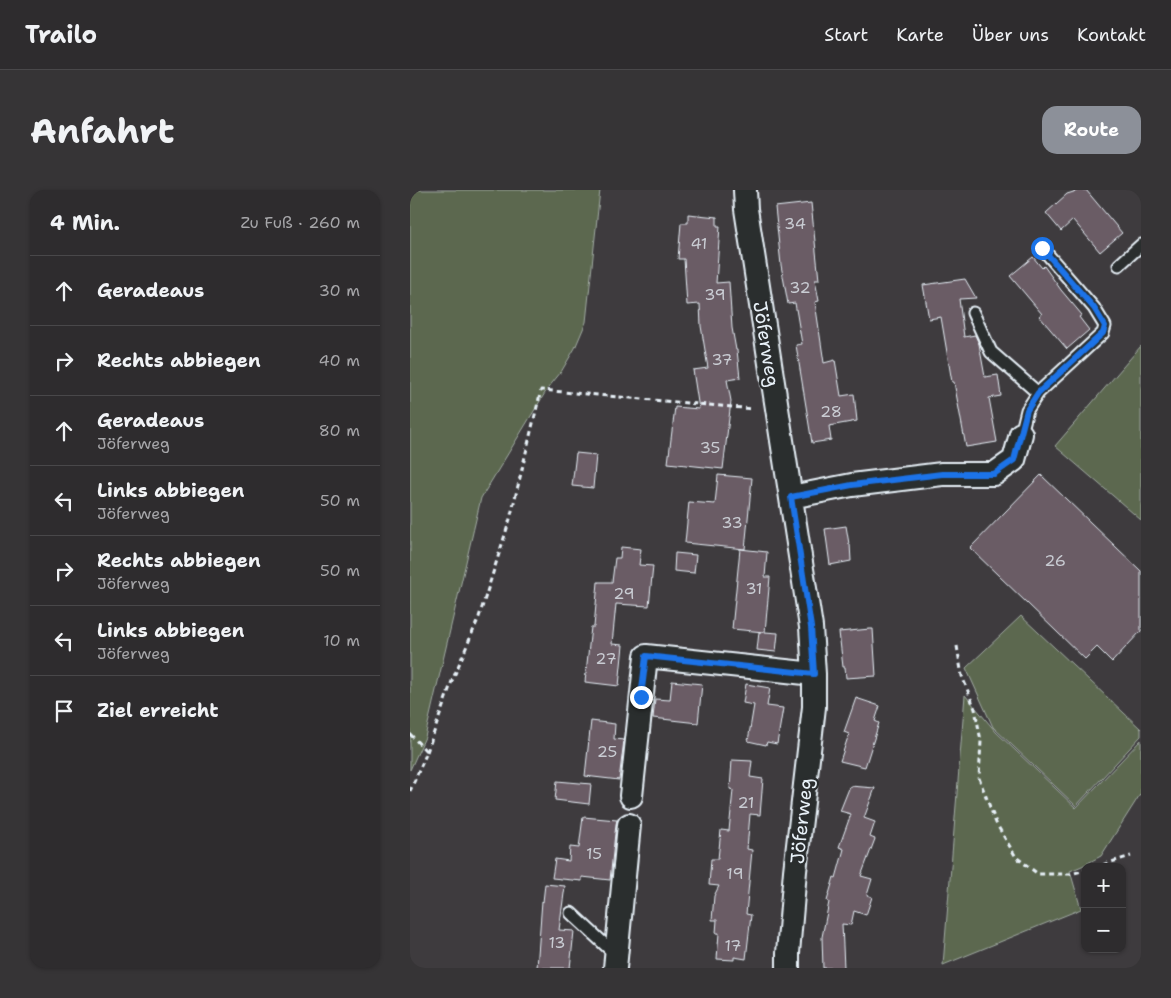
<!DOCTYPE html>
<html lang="de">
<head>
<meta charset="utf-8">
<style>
	:root { --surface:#2e2c2e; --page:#363436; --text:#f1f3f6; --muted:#a7a7aa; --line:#49484a; --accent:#8c9099 }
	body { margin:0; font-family:"Shantell Sans",sans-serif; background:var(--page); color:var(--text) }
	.controls { position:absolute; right:15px; bottom:15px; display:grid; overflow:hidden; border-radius:10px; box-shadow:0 1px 4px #0004 }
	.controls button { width:45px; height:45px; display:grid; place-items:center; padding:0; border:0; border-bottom:1px solid var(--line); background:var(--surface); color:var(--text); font:25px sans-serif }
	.stop { position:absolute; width:15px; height:15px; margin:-11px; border:4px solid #1a73e8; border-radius:50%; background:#fff }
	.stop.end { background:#1a73e8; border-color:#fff; box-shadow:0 1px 5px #0008 }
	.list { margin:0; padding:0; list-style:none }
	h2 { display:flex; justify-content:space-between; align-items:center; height:65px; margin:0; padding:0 20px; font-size:21px }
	h2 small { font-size:16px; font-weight:400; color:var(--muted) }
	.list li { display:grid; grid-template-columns:32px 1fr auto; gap:15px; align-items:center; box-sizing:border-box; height:70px; padding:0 20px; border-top:1px solid var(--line) }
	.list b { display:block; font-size:19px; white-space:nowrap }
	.list p { margin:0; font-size:16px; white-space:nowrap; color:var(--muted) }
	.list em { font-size:16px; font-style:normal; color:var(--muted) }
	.icon { flex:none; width:28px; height:28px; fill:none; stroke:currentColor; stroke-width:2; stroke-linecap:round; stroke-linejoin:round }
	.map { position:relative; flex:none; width:731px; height:778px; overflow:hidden; border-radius:15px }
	header { display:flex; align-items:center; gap:30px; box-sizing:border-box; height:70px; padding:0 25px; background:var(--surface); border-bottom:1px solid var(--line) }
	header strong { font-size:24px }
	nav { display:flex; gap:28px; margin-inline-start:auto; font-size:18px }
	.intro { display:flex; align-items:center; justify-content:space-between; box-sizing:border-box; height:120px; padding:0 30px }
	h1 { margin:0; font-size:35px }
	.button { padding:12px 22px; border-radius:15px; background:var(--accent); color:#fff; font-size:18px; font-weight:700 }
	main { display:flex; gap:30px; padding:0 30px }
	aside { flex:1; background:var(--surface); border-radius:15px; box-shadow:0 1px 4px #0004 }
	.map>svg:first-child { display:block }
	.green { fill:#5c6850; stroke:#a2aca4 }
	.building { fill:#6b5b65; stroke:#e8f1f8 }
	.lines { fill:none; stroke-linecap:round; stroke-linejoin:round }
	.lane-casing { stroke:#e8f1f8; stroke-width:15 }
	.street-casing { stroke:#e8f1f8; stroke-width:26 }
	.path { stroke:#e8f1f8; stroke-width:3; stroke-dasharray:5 4; stroke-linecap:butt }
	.lane { stroke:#2a2d2e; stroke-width:11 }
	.street { stroke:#2a2d2e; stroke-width:22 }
	.route { stroke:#1a73e8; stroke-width:6 }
	.labels { text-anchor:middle; stroke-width:4.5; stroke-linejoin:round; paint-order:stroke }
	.number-label { font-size:16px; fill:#c9ccd3 }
	.street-label { font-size:19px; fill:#e8f1f8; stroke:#2a2d2e }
</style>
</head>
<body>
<header>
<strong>Trailo</strong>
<nav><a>Start</a><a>Karte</a><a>Über uns</a><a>Kontakt</a></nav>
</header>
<div class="intro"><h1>Anfahrt</h1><a class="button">Route</a></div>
<main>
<aside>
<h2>4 Min.<small>Zu Fuß · 260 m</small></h2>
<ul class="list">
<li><svg class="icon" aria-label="ahead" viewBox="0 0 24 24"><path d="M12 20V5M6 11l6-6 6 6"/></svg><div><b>Geradeaus</b></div><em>30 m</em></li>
<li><svg class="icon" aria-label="right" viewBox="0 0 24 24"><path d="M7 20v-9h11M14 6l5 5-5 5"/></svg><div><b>Rechts abbiegen</b></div><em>40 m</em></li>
<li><svg class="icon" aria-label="ahead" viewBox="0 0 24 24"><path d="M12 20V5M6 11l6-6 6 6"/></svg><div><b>Geradeaus</b><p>Jöferweg</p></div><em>80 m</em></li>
<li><svg class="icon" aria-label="left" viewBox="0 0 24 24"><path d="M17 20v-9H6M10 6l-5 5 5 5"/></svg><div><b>Links abbiegen</b><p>Jöferweg</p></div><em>50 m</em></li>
<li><svg class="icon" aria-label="right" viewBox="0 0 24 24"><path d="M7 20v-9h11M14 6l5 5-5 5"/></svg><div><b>Rechts abbiegen</b><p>Jöferweg</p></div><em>50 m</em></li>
<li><svg class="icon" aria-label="left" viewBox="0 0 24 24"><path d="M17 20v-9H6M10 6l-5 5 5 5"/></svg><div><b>Links abbiegen</b><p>Jöferweg</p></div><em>10 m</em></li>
<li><svg class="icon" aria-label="arrive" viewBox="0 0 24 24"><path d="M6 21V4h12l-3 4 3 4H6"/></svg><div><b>Ziel erreicht</b></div></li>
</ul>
</aside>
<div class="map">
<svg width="731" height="778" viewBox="0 0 731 778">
	<rect width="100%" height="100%" fill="#3e3b3e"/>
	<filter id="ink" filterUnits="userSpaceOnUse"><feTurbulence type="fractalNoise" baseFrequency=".02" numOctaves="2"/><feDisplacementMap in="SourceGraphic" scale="10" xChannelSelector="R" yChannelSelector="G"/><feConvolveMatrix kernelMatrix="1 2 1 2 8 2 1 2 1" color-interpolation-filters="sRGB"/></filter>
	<g filter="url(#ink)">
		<!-- green -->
		<path class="green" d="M0,0H190L176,132L165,158L151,182L138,198L71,308L15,547L0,580Z
			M731,156V330L645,256Z
			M611,426L731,539V546L666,616L583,537L556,478Z
			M555,505L586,542L666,618L731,550V603L691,666L672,676L660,681L671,719L533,775Z"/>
		<!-- building -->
		<path class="building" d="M670,0H676L712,43L690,62L663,30L651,41L636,23L657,4Z
			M401,13L409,90H405L409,111L405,112L414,173L425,170L431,206L444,204L447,231L419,236L421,250L402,253L386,155L392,154L385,113L378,114L371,75L365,17Z
			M278,24L307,27V36H310L306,93L319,92L322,138L326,160H327L330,188L317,190L321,211L313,279L258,273L265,217L289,219L283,180L298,178L291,136L290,114L277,115L274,69H268L271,33H278Z
			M623,67L632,78L634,76L651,100L672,125L669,127L679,140L657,159L629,126L632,124L600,86Z
			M555,89L566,108L549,109L554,147L565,145L569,154L575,187L588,185L591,206L579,208L587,252L556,257L544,192H542L531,127L519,129L513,95Z
			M166,263L186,265L183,298L162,296Z
			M308,285L342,288L335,359L275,353L279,312L305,314Z
			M631,285L731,381V441L702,472L687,457L675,469L560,358Z
			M436,336L439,354H440L441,371L420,375L415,339Z
			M211,357L231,359L229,375L243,376L239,416L206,414L202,454L213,455L209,496L175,492L181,437H184L188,392H202L205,368H210Z
			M330,359L357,362L355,387H360L355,442L368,443L366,462L347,460L349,442H354L322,439Z
			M265,363L286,365L284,383L264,381Z
			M460,439H463L466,486L436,488L435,477H433L429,442Z
			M262,491L292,494L288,533L243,528L245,509L260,510Z
			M336,494L360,498L357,516L373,518L367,554L357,552L356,555L338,551L344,515L333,513Z
			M446,508L470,516L465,531L469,533L455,577L430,571L439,544L434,542Z
			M181,531L205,534L204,549L214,550L209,590L175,586Z
			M322,570L342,571L340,587L353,589L350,625L340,624L337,659L342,660L336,724L341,725L336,769L324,767V770L307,769L309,743H306L307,730H302L304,706L309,696L299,695L301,669H308L311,640L319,641L323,600L320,599Z
			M147,591L181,594L179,614L145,610Z
			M440,596L465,598L454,628L465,632L460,647L465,649L451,686L462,689L457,705L462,707L456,725L444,721L441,735L432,734L434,778H413L412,747L419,712L417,711L424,687L426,688L434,659L429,657L441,624L430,621Z
			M173,627L207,630L206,634L200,690L172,687V691L142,688L145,669L159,671L160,657L169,658Z
			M135,694L155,696L149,740L164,741L160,778H127L132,711L133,712Z"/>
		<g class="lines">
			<defs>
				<path id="lane" d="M709,75L731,55
					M563,123L581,162L628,203
					M611,244L617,220L628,203L693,143L695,136L684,118L632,58
					M161,723L206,765"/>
				<path id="street" d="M335,0L336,19L401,437L404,484V517L385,681L378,763V778
					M381,307L442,295L532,284H584L604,270L611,244
					M221,606L236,466L404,484
					M205,778L219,635"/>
			</defs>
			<!-- lane casing -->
			<use href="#lane" class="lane-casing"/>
			<!-- street casing -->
			<use href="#street" class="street-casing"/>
			<!-- path -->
			<path class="path" d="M547,456L552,486L565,519L571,551L569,588L586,633L606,667L628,684H661L675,680
				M0,544L17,562L0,601
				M17,562L42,491L69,427L100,329L131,200L344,219
				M685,677L721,666"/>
			<!-- lane -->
			<use href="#lane" class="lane"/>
			<!-- street -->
			<use href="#street" class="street"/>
		</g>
	</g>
	<g class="lines" filter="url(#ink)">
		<!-- route -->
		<path class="route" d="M231,507L236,466L404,484L401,437L381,307L442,295L532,284H584L604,270L617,220L628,203L693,143L695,136L684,118L632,58"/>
	</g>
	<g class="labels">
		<!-- number labels -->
		<g class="number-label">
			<text x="385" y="39">34</text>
			<text x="289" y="59">41</text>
			<text x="390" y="103">32</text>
			<text x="305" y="110">39</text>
			<text x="312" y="175">37</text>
			<text x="421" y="227">28</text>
			<text x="300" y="263">35</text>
			<text x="322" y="338">33</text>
			<text x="645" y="376">26</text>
			<text x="344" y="404">31</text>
			<text x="214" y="409">29</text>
			<text x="196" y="474">27</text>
			<text x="197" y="567">25</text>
			<text x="336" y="618">21</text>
			<text x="184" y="669">15</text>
			<text x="325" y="689">19</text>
			<text x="147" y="758">13</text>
			<text x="323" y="761">17</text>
		</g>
		<!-- street labels -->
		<g class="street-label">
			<text transform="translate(357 154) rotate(81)" y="7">Jöferweg</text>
			<text transform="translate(391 631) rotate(-84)" y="7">Jöferweg</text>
		</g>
	</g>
</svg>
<div class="controls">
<button>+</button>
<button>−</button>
</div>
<div class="stop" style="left:632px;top:58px"></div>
<div class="stop end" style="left:231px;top:507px"></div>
</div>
</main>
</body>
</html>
